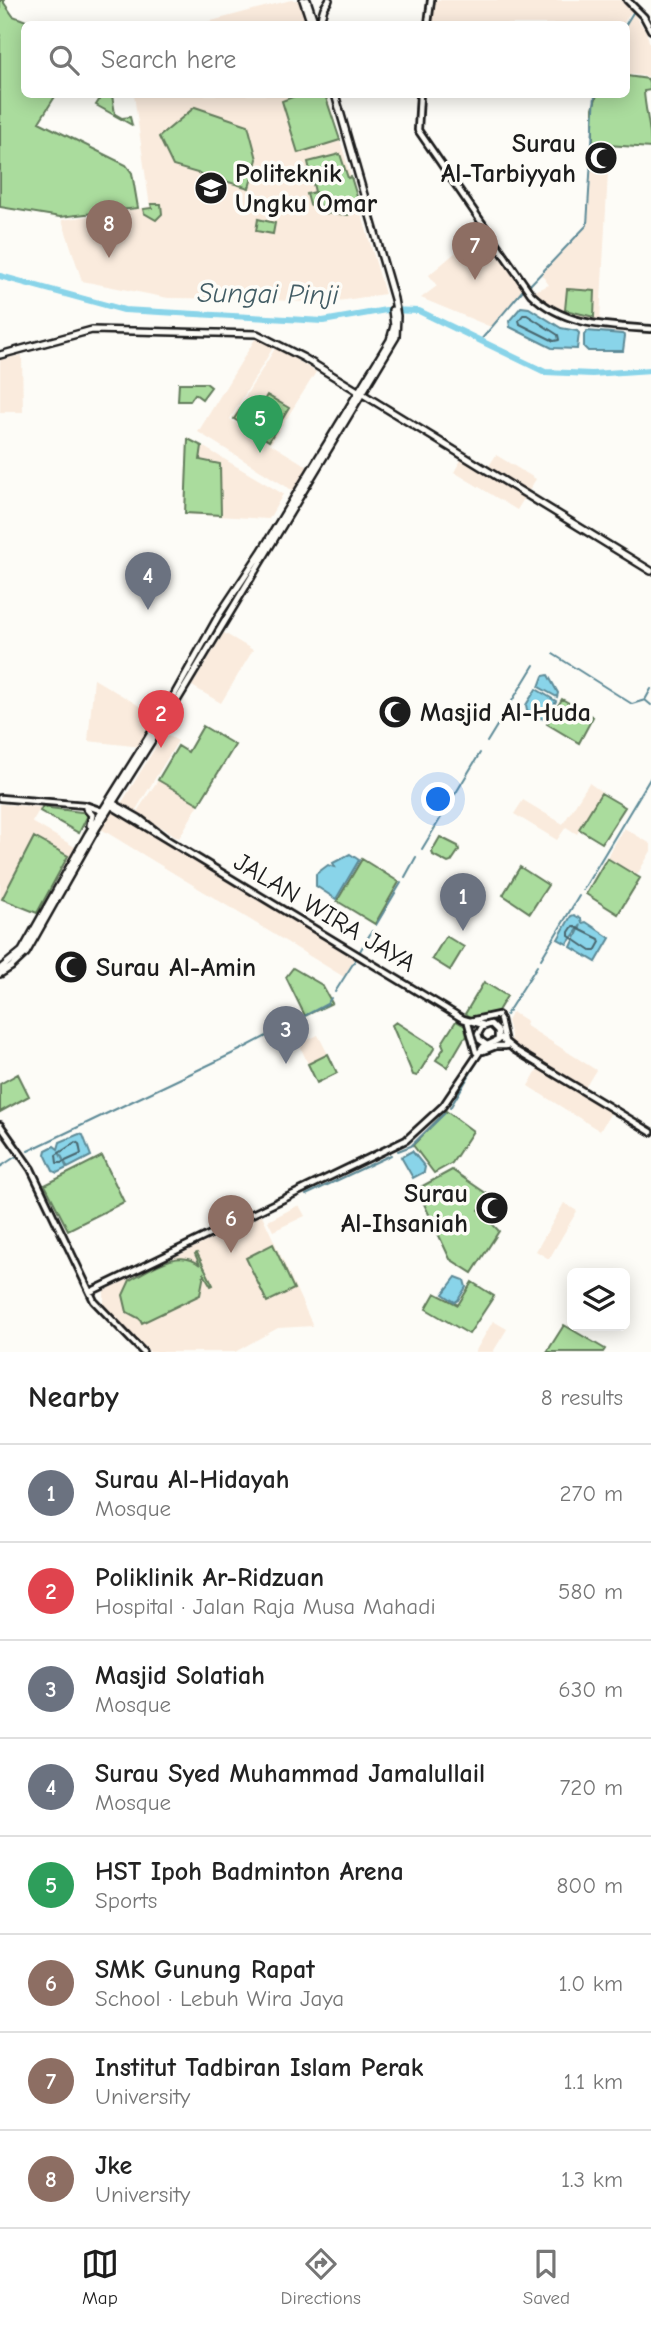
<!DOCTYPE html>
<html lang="en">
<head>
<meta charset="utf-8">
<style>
	:root { --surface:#fff; --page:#f6f6f6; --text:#222; --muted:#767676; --line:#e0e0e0; --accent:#1c1c1c }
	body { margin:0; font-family:"Comic Neue",sans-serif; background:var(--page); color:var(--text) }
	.controls { position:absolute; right:21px; bottom:21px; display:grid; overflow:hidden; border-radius:10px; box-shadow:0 4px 18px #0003 }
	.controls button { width:63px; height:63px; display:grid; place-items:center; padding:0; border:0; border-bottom:2px solid var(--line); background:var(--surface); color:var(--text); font:35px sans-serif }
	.you { position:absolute; left:439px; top:800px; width:24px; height:24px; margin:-18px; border:5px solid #fff; border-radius:50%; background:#1a73e8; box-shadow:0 0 0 10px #1a73e833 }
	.badge { display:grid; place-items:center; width:46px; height:46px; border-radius:50%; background:var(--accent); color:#fff; font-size:23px; font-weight:700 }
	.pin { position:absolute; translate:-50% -58px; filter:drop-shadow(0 2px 4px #0008) }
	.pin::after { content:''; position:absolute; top:37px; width:24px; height:21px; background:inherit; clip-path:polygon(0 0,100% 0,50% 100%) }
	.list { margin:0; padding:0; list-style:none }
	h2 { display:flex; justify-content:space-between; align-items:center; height:91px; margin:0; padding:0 28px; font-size:30px }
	h2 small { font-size:23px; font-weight:400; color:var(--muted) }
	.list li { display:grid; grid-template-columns:46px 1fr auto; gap:21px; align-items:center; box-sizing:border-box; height:98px; padding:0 28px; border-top:2px solid var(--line) }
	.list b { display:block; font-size:26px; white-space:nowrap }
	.list p { margin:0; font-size:23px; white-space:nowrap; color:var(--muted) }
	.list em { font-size:23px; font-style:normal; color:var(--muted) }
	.icon { flex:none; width:38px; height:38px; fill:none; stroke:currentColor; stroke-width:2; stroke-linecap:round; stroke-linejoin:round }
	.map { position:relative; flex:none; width:651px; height:1352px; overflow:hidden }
	.search { position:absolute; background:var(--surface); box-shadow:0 4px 18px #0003; left:21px; right:21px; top:21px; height:77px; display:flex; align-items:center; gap:18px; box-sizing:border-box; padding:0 24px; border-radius:10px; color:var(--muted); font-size:26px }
	.sheet { height:875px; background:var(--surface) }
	nav { display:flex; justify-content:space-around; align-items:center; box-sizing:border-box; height:98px; border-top:2px solid var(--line); background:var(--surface); font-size:19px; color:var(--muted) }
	nav a { display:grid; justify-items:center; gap:4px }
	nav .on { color:var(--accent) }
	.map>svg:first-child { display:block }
	.built { fill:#faebdd }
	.green { fill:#aadc9d; stroke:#637c5c; stroke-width:2 }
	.water { fill:#89d4e9; stroke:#5d8a97; stroke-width:2 }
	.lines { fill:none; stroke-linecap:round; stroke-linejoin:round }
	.shore { stroke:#48666e; stroke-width:2 }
	.stream { stroke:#5d8a97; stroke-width:2 }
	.river { stroke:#89d4e9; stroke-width:6 }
	.tertiary-casing { stroke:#1c1c1c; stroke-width:10 }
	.secondary-casing { stroke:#1c1c1c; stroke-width:10 }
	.tertiary { stroke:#fdfcf7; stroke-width:4.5 }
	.secondary { stroke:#fdfcf7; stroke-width:5 }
	.labels { text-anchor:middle; stroke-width:7; stroke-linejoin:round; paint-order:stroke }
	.poi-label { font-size:26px; font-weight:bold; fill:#1c1c1c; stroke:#fdfcf7; text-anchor:start }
	.street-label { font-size:26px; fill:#1c1c1c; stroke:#fdfcf7 }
	.water-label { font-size:28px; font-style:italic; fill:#425c64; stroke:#fdfcf7 }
</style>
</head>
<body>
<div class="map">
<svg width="651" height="1352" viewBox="0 0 651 1352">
	<rect width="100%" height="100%" fill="#fdfcf7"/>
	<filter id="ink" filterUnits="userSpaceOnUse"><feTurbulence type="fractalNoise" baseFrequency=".0143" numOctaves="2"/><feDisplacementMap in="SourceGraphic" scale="14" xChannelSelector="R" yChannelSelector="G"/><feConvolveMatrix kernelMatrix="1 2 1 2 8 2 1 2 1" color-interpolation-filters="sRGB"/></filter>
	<g filter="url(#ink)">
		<!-- built -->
		<path class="built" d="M291,0H300L307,24H200Z
			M434,0H622L633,9L623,24H452L431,23Z
			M633,13L646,31L651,48V77L627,74L626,24Z
			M134,95H327L385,294L325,303L255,299L168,298L82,281L62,220L150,207Z
			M591,170L608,172L600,320L565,314L545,303L534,291L549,285L541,274L586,226Z
			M481,232L523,290L491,327L421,298L437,286L429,275L476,235Z
			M257,336L274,346L230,419L310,468L295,492L198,432Z
			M276,347L316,372L271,443L232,418Z
			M22,355L23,412H0V360Z
			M187,437L283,494L269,519L184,514Z
			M464,455L487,469L496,455L536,479L517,510L454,472Z
			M224,633L253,650L221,703L192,686Z
			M94,679L160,718L142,747L88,741Z
			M164,733L178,741L134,813L121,804Z
			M158,780L199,804L179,838L136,813Z
			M589,783L602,792L577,834L566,827L557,840L514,814L523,800L563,824Z
			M0,804L41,807L32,822L75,847L37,913L0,899Z
			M112,811L355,958L344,977L101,829Z
			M624,828L651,844V851L637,875L607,857Z
			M512,1012L527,1021L525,1025L596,1070L583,1091L613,1109L600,1131L528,1086L540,1065L510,1044L511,1036L507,1021Z
			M318,1035L328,1054L308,1064L299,1044Z
			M564,1203L577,1211L549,1259L536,1251Z
			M299,1205L305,1216L273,1231L268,1221Z
			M262,1215L313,1326L278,1328L235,1352H150L104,1306V1291Z
			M493,1321L507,1329L493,1352H475Z"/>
		<!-- green -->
		<path class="green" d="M0,0H4V3L13,16L34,24H24V94L56,95L39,122L126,165L132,173L138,208L60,217L0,207Z
			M627,76L648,79L651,90L644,91C645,111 651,128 651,148L593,144V108L597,95L626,94Z
			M103,94L112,95L115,114L122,118L130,117L132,125L96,105Z
			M300,94L325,95L340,140L298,153L282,101Z
			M195,107L248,125L257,159L249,188L173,166L159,137Z
			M340,154L348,178L351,177L359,203L346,207L348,215L324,213L317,201L310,205L307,194L315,192L308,162Z
			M151,204H161L162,214L156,220L144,213L143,209L152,208Z
			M258,219L275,223L273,234L256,231Z
			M567,289L595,291L594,317L565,310Z
			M179,383H206L211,387L202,399L195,394L190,401H178Z
			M267,395L289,408L269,441L234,419L242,407L255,415Z
			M188,439L202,446L200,460L220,464L221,515L185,513Z
			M562,699L593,717L579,743L547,724Z
			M203,726L235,745L199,804L158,780L178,746L188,752Z
			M601,793L625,807L602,843L579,829Z
			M42,807L89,813L79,833L40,811Z
			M34,837L68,856L37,913L2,899Z
			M440,837L458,846L459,850L451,862L448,863L433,855L432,851Z
			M607,858L640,878L618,914L586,894Z
			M362,859L399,882L375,924L337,901Z
			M520,867L548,885L530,913L503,895Z
			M446,936L464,947L450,970L432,959Z
			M293,968L322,985L332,1003L305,1016L286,977Z
			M484,982L507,996L496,1014L473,1019L465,1014Z
			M456,1021L465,1026L467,1037L464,1038L447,1067L436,1060L444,1048L442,1043Z
			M396,1022L435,1047L417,1076L413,1075L392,1025Z
			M328,1054L337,1073L317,1083L308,1064Z
			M18,1074L29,1096L0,1112V1084Z
			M446,1111L473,1131L452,1163L434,1173L413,1145Z
			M102,1156L124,1202L68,1230L45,1185Z
			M452,1170L490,1196L479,1210L499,1231L472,1273L450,1259L417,1189Z
			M273,1244L294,1289L267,1302L246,1258Z
			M197,1253L213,1285L211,1286L204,1274L200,1295L142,1323L140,1319L127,1312L123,1295L130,1280C151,1269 179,1247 200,1265L195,1254Z
			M472,1282L494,1296L469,1334L426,1309L435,1293L458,1305Z
			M564,1325L605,1349L603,1352H547Z"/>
		<!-- water -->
		<path class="water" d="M521,307L529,308L561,328L577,331L579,333L577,349L552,348L510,327L509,321Z
			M587,331L622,334L625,336L623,351H588L584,347V335Z
			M548,675L558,693L557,697L539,687L543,676Z
			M536,689L556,701L546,719L540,718L527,710L526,705Z
			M350,854L359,860L336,899L316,886V874L328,865L335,867L333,863Z
			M574,915L581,919L582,923L586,922L610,938L596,962L571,947L581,925L567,944L558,939L571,916Z
			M79,1134L83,1135L91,1156L68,1168L59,1152L67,1168L57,1173L53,1171L45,1154L46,1150L54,1146L58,1149L60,1142Z
			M412,1151L425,1167L424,1172L413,1178L401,1157Z
			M456,1277L464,1280L466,1287L458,1300L455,1302L443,1294Z"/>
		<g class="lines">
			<!-- shore -->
			<path class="shore" d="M523,315H527L558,335L559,340L554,341L520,324L519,320Z
				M573,926L599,939L600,942L595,951H591L569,936V932Z
				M76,1142L79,1144L81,1154L61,1163H57L56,1155Z"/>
			<!-- stream -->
			<path class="stream" d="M626,24L634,11
				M529,286L587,225L595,94
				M480,341L523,290
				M553,654L632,704L645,700L651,689
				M645,700L651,705
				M487,742L534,665
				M422,849L480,753
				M405,877L416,857
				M583,890L651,777
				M376,925L401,883
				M360,951L372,931
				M541,959L579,896
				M335,992L356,959
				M506,1015L537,966
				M450,1108L480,1057
				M28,1151L242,1049L327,1004L331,998
				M398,1151L411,1146L445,1113
				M0,1167L18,1155
				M306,1195L391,1155"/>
			<!-- river -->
			<path class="river" d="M0,276L124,310L323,321L386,310L419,311L545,372L592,374L651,370"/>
			<defs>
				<path id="tertiary" d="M627,0L644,17L651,30
					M428,24L431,0
					M420,94L418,130L531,294C564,326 607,326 651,329
					M0,798L85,805L102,811
					M111,802L139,818L165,838
					M110,805L463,1019L484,1025
					M500,1019L505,1042
					M470,1021L498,1015
					M468,1023L476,1052
					M499,1037L515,1050L651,1132
					M483,1051L496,1046H506
					M0,1125L31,1169L94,1301L143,1352
					M90,1292L406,1140L443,1106L483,1047L498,1040V1031L491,1024L482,1027L478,1034L480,1040L487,1045"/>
				<path id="secondary" d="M303,0L311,24
					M307,0L315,24
					M319,24L324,8L329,0
					M0,355L92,330L257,334L304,358L651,571
					M86,808L92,815L90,825
					M0,969L22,951L88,834L168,706L219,615L261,552L390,340L394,326L392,310
					M0,974L11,967L26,953L96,829L175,704L396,337L397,316L394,299L335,94"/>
			</defs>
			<!-- tertiary casing -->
			<use href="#tertiary" class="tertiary-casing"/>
			<!-- secondary casing -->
			<use href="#secondary" class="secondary-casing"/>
			<!-- tertiary -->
			<use href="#tertiary" class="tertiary"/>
			<!-- secondary -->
			<use href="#secondary" class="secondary"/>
		</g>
	</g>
	<!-- icons -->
	<defs>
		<symbol id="mosque-disc" viewBox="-11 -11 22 22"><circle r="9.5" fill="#1c1c1c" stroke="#fdfcf7"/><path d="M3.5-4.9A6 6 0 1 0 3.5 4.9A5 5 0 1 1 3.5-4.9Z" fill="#fff"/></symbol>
		<symbol id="university-disc" viewBox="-11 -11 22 22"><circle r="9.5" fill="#1c1c1c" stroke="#fdfcf7"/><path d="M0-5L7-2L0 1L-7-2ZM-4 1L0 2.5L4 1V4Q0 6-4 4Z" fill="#fff"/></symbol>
	</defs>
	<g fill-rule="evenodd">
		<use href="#mosque-disc" x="582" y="139" width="38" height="38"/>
		<use href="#university-disc" x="192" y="169" width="38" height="38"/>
		<use href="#mosque-disc" x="376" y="693" width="38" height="38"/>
		<use href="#mosque-disc" x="52" y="948" width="38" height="38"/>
		<use href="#mosque-disc" x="473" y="1189" width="38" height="38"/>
	</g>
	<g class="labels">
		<!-- poi labels -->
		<g class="poi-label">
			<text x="576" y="152" text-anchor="end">Surau<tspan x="576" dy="30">Al-Tarbiyyah</tspan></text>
			<text x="235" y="182">Politeknik<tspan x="235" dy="30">Ungku Omar</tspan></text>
			<text x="420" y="721">Masjid Al-Huda</text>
			<text x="96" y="976">Surau Al-Amin</text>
			<text x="468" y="1202" text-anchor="end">Surau<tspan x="468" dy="30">Al-Ihsaniah</tspan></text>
		</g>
		<!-- street labels -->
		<g class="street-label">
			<text transform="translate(325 912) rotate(31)" y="9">JALAN WIRA JAYA</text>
		</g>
		<!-- water labels -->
		<g class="water-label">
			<text transform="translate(268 293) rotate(1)" y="10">Sungai Pinji</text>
		</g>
	</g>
</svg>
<div class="controls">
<button><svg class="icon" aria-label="layers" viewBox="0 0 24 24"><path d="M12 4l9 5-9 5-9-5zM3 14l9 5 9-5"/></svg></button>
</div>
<div class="you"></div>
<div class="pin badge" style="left:463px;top:931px;background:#6b7280">1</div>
<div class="pin badge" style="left:161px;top:748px;background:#e0444e">2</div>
<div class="pin badge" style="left:286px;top:1064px;background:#6b7280">3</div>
<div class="pin badge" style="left:148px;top:610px;background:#6b7280">4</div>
<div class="pin badge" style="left:260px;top:453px;background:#2e9e5b">5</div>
<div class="pin badge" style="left:231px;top:1253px;background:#8d6e63">6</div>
<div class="pin badge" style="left:475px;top:280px;background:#8d6e63">7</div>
<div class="pin badge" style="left:109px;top:258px;background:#8d6e63">8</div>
<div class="search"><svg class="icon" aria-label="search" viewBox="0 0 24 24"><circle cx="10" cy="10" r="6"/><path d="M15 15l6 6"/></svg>Search here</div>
</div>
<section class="sheet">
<h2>Nearby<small>8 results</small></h2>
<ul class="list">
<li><span class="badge" style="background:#6b7280">1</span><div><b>Surau Al-Hidayah</b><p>Mosque</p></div><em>270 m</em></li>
<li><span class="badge" style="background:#e0444e">2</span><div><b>Poliklinik Ar-Ridzuan</b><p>Hospital · Jalan Raja Musa Mahadi</p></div><em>580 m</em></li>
<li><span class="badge" style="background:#6b7280">3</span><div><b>Masjid Solatiah</b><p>Mosque</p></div><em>630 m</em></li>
<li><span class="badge" style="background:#6b7280">4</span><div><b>Surau Syed Muhammad Jamalullail</b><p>Mosque</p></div><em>720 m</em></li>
<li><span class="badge" style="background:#2e9e5b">5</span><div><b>HST Ipoh Badminton Arena</b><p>Sports</p></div><em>800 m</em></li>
<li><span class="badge" style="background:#8d6e63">6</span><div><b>SMK Gunung Rapat</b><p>School · Lebuh Wira Jaya</p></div><em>1.0 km</em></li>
<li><span class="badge" style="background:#8d6e63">7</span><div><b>Institut Tadbiran Islam Perak</b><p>University</p></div><em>1.1 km</em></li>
<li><span class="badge" style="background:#8d6e63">8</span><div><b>Jke</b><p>University</p></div><em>1.3 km</em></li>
</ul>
</section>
<nav>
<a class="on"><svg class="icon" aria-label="map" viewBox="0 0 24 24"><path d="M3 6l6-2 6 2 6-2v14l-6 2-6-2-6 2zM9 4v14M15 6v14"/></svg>Map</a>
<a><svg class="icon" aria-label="directions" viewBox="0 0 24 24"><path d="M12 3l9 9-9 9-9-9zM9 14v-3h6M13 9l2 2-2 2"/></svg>Directions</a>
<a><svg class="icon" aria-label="saved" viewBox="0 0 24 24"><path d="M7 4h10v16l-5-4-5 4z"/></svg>Saved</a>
</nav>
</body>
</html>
